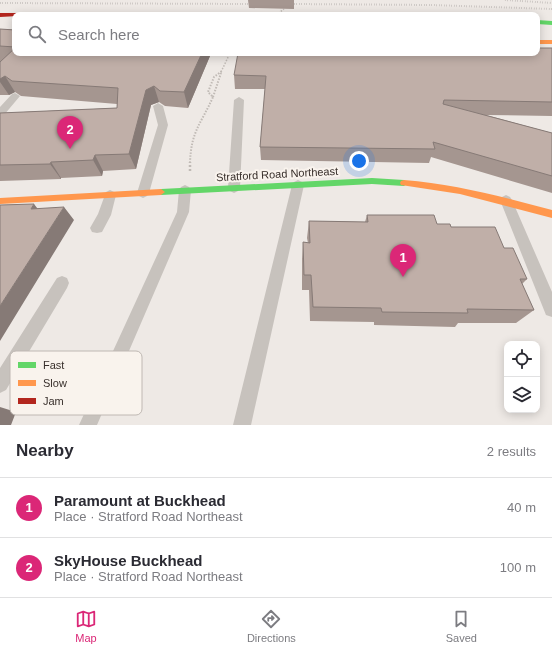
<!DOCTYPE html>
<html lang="en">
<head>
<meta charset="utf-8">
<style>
	:root { --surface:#fff; --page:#f2f2f3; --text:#2b2b33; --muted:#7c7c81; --line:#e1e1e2; --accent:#db2777 }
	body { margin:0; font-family:Arial,sans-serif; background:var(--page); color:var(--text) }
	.controls { position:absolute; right:12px; bottom:12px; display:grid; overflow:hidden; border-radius:8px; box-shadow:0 2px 10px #0003 }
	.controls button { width:36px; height:36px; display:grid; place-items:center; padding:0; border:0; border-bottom:1px solid var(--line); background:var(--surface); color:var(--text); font:20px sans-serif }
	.you { position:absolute; left:359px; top:161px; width:14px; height:14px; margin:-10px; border:3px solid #fff; border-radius:50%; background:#1a73e8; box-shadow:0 0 0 6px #1a73e833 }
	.badge { display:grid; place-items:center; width:26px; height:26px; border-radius:50%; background:var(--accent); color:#fff; font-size:13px; font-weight:700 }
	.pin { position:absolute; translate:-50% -33px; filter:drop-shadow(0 1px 2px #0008) }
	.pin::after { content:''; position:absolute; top:21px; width:14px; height:12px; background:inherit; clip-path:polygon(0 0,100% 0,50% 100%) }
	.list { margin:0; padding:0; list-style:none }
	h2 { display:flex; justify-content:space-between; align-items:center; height:52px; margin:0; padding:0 16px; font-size:17px }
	h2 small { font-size:13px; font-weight:400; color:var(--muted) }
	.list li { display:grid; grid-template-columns:26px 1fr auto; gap:12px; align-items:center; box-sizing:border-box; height:60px; padding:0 16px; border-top:1px solid var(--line) }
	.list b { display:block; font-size:15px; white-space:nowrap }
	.list p { margin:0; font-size:13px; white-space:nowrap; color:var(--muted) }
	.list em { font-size:13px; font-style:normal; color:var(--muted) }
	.icon { flex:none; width:22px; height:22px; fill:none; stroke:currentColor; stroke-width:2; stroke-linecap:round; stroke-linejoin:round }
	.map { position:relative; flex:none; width:552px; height:425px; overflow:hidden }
	.search { position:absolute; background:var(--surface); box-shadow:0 2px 10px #0003; left:12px; right:12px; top:12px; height:44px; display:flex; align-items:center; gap:10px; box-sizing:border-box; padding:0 14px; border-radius:8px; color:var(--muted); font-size:15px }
	.sheet { height:172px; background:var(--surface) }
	nav { display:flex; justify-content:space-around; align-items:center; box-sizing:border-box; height:56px; border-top:1px solid var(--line); background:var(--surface); font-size:11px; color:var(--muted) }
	nav a { display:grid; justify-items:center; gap:2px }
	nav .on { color:var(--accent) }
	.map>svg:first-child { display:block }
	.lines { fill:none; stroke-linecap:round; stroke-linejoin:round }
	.path-far2 { stroke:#c0bab5; stroke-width:1.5; stroke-dasharray:1.5 1.5; stroke-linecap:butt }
	.path-far1 { stroke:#c0bab5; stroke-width:2; stroke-dasharray:1.5 1.5; stroke-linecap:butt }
	.path { stroke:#c0bab5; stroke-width:2.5; stroke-dasharray:2 2; stroke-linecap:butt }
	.lane { fill:#c7c2bd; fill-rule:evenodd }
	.fast { fill:#63d668; fill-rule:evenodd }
	.slow { fill:#ff974d; fill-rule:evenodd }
	.jam { fill:#b3261e; fill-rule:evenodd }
	.rail { stroke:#afaaa7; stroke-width:2; stroke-dasharray:0.5 2; stroke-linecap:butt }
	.wall { fill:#a59690 }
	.shaded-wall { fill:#867a76 }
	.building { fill:#c0afa8; stroke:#867a76 }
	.labels { text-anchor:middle; stroke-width:4; stroke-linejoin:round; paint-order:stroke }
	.street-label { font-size:11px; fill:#382f2b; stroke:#f9f3ed }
	.key { fill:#f9f3ed; stroke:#bfb8b3; stroke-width:1 }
	.key-label { font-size:11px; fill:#382f2b }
</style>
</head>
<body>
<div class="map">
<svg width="552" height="425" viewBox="0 0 552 425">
	<rect width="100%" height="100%" fill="#eee9e5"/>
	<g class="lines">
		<!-- path-far2 -->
		<path class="path-far2" d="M276,15L284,9
			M221,72L230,53"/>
		<!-- path-far1 -->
		<path class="path-far1" d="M213,97L221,73
			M190,163C191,131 201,124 213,97L208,92L214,77L222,71"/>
		<!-- path -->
		<path class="path" d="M190,171V162"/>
		<!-- lane -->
		<path class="lane" d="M15,93L20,96L4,115L0,116V107L12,94Z
			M239,97L244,100L240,188L238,191L234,193L230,191L228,188L234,100Z
			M158,103L163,106L168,125L149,193L147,196L143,198L139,196L137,193L158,125L153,106Z
			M298,180L302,182L304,185L251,425H233L292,185L294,182Z
			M185,185L189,187L191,190L189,212L97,425H79L177,212L179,190L181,187Z
			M110,190L114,192L116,195L111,215L102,232L97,233L92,232L90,228L98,214L106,192Z
			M506,195L510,197L512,200L552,292V317L546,315L500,200L502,197Z
			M62,276L67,278L69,283L67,288L6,390L0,393V368L57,278Z"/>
		<!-- fast -->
		<path class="fast" d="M537,20L552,21V25L537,24Z
			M372,178L404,180L408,183L404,186L372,184L161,195L157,192L161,189Z"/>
		<!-- slow -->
		<path class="slow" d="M537,40H552V44H537Z
			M404,180C455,184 503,197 552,210V218L460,194L401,185L400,183L401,181Z
			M161,189L165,192L161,195L0,204V198Z"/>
		<!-- jam -->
		<path class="jam" d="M0,13H33L36,15L0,17Z"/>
		<!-- rail -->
		<path class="rail" d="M505,0L552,3
			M0,3L249,4
			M294,4L431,5L552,9"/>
	</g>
	<!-- wall -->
	<path class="wall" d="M248,0H294V9L249,8Z
		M0,29L15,30V53L210,56L188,108L165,106L159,102L151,105L136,169L103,171L102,176L61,178V179L0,181V113L117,108V104L21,96L15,92L9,95H0V62L1,61H0Z
		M552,48V116L486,115L552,133V193L431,157L429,163L261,160L260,147L265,89H235L234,75Z
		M367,215L437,224L451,227L504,248L527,279L522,284L534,310L516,323H458L455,327L374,325V322L310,321L309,290H302V259L303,242L308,243L307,238L309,221L365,222Z"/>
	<!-- shaded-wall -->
	<path class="shaded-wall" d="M202,53H209L210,56L188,108L184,92Z
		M5,76L15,92L9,95L0,82V79Z
		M154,86L159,102L151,105L136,169L129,154L146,90Z
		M95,155L103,171L102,176L93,160Z
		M51,162L61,178V179L50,164Z
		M34,204L44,217L31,209Z
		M64,207L74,220L0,341V306Z
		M0,407L16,412L11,425H0Z"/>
	<!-- building -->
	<path class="building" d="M0,29L15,30V47L0,46Z
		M15,48V53H202L184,92L160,91L154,86L146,90L129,154L95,155L93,160L51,162L50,164L0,165V113L117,108L118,88L12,81L5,76L0,79V62Z
		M537,48H552V102L444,100L443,104L552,133V176L433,142L435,149L260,147L266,76L234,75L238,53H537Z
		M34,204L31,209L64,207L0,306V205Z
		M367,215H434L437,224H450L451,227H495L504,248H513L527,279H520L534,310L467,309L468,313L382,312L381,308L313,307L311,275H304L303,242L310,243L309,221L368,222Z"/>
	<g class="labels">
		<!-- street labels -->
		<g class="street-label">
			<text transform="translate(277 174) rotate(-3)" y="4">Stratford Road Northeast</text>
		</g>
	</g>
	<!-- legend -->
	<rect x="10" y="351" width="132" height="64" rx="6" class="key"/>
	<rect x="18" y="362" width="18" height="6" fill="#63d668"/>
	<rect x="18" y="380" width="18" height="6" fill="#ff974d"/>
	<rect x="18" y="398" width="18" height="6" fill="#b3261e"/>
	<g class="key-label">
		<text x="43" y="369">Fast</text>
		<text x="43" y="387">Slow</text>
		<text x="43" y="405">Jam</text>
	</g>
</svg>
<div class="controls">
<button><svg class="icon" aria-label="locate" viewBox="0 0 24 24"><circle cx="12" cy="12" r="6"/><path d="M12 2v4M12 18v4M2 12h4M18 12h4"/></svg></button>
<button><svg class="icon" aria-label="layers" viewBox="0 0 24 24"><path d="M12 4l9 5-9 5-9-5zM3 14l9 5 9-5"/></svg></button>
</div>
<div class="you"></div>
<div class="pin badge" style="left:403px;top:277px">1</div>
<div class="pin badge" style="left:70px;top:149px">2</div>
<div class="search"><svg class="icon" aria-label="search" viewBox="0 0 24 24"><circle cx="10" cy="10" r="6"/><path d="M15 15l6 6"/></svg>Search here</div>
</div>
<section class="sheet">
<h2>Nearby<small>2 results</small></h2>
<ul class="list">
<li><span class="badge">1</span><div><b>Paramount at Buckhead</b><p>Place · Stratford Road Northeast</p></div><em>40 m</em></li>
<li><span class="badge">2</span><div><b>SkyHouse Buckhead</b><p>Place · Stratford Road Northeast</p></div><em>100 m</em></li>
</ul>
</section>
<nav>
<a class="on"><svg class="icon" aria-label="map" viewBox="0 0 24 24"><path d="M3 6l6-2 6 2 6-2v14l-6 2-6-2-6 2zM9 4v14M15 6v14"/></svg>Map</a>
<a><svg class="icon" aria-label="directions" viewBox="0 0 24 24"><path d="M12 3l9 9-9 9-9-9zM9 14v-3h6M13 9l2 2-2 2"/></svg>Directions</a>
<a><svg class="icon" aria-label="saved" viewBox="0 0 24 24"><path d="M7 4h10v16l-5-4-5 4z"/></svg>Saved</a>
</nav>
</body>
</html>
